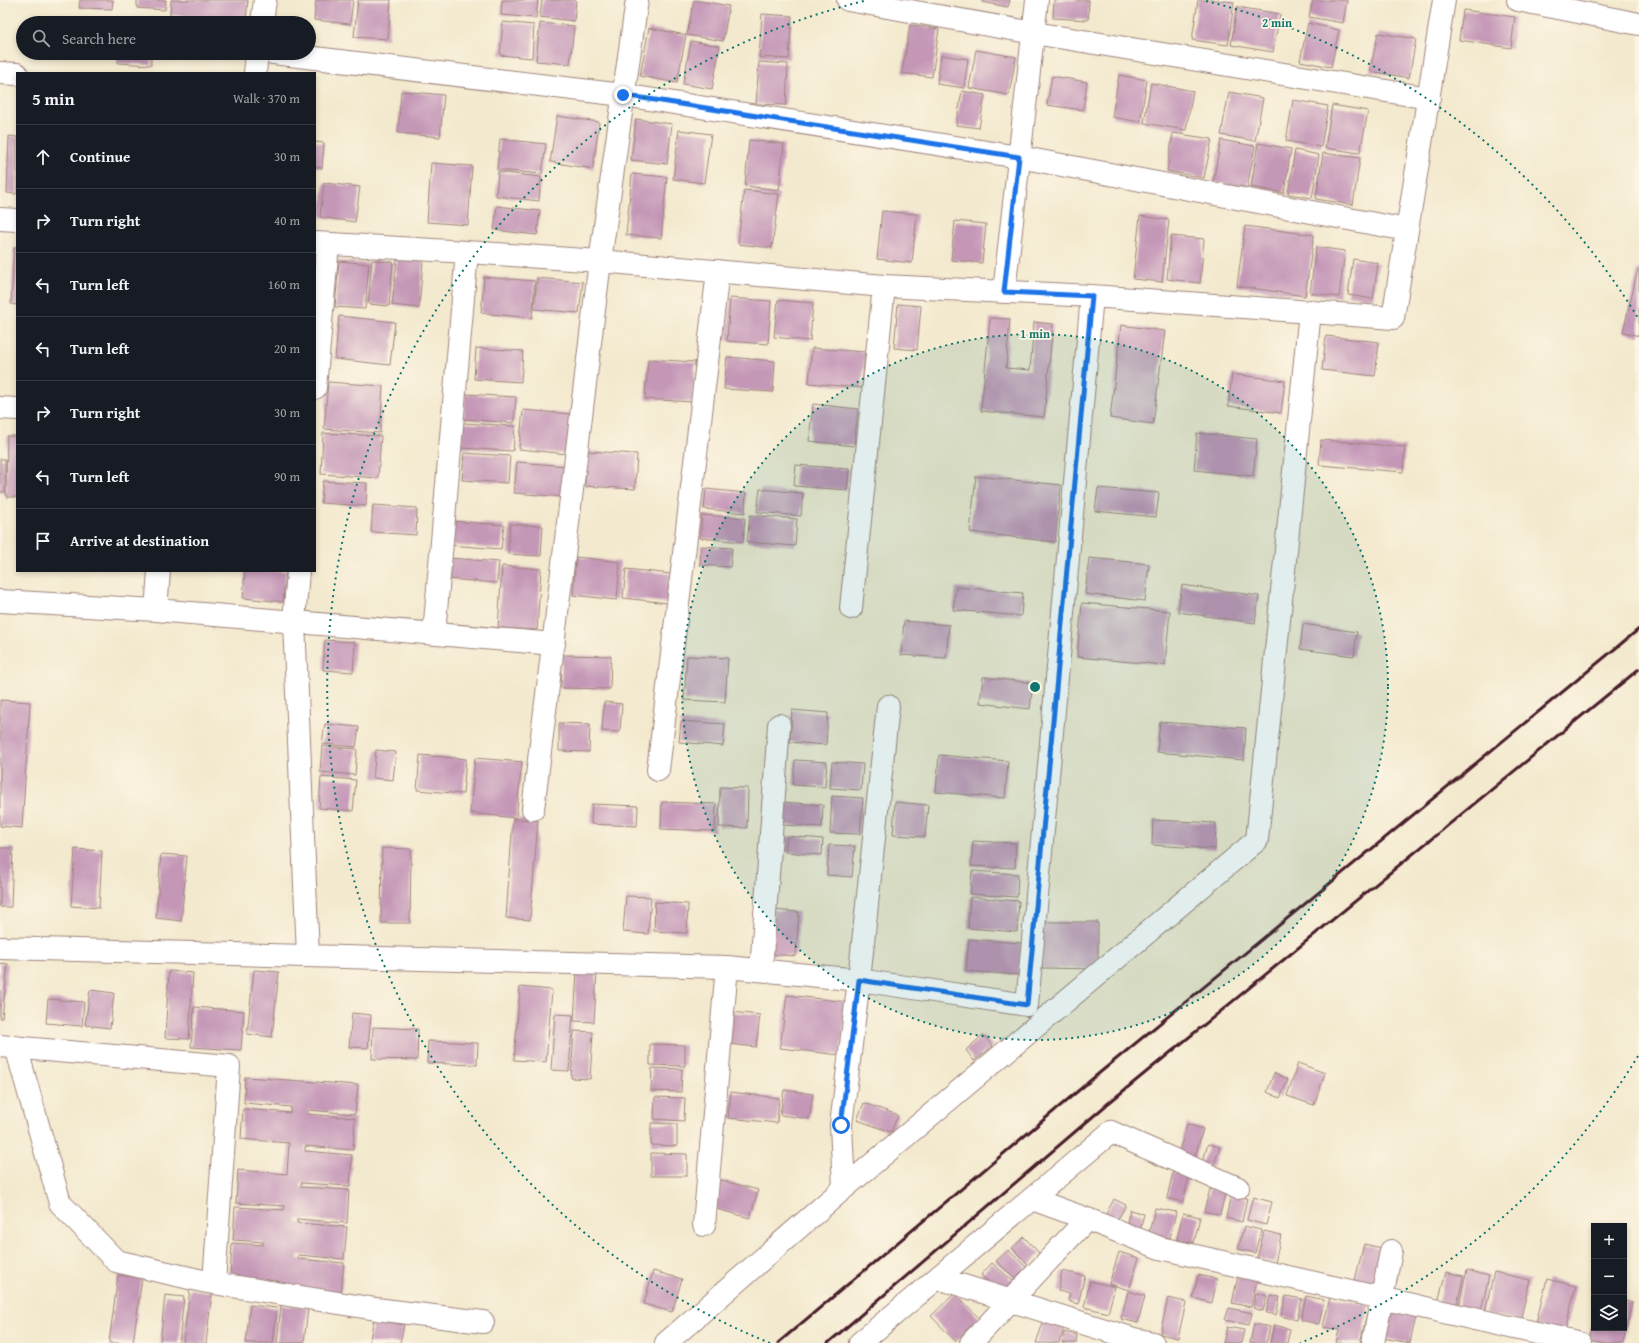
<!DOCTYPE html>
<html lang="en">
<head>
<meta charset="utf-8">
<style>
	:root { --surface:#171b24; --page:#242831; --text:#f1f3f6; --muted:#9ea1a6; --line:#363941 }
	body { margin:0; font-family:"Gentium Book Plus",serif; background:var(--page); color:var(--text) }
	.controls { position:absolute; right:12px; bottom:12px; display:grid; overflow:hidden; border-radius:0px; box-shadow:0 2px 6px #0003 }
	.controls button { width:36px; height:36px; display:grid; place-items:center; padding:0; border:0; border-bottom:1px solid var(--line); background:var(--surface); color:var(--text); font:20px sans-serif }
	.stop { position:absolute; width:12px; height:12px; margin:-9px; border:3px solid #1a73e8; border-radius:50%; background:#fff }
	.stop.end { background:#1a73e8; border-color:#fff; box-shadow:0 1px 4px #0008 }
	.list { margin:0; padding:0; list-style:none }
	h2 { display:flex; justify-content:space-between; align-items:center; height:52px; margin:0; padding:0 16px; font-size:17px }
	h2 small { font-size:13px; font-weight:400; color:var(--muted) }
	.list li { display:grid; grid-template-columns:26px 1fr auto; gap:12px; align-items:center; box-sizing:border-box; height:64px; padding:0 16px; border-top:1px solid var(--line) }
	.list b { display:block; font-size:15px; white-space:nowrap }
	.list em { font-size:13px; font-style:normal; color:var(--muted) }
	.icon { flex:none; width:22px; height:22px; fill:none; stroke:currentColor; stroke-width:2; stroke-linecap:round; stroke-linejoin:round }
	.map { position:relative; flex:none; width:1639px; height:1343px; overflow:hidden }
	.search { position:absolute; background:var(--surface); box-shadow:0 2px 6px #0003; left:16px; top:16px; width:300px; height:44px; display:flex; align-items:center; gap:10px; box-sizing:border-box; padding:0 14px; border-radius:22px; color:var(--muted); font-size:15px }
	.panel { position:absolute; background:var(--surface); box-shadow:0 2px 6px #0003; left:16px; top:72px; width:300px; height:500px; border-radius:0px }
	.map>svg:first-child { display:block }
	.building { fill:#c497b7 }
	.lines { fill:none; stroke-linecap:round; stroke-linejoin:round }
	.minor-casing { stroke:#9e847c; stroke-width:24 }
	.minor { stroke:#fff; stroke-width:22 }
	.rail { stroke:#4a1f2b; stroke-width:3 }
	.route { stroke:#1a73e8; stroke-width:5 }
	.ring { fill:none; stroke:#0f766e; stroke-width:2; stroke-dasharray:2 4 }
	.centre { fill:#0f766e; stroke:#fcf5e5; stroke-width:2 }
	.ring-label { font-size:12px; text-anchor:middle; font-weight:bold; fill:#0f766e; stroke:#fcf5e5; stroke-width:3.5; stroke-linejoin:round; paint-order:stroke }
</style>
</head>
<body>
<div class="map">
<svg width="1639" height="1343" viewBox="0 0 1639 1343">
	<rect width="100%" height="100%" fill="#fcf5e5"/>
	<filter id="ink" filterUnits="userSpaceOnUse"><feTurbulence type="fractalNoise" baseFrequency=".025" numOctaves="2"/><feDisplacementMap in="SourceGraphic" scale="8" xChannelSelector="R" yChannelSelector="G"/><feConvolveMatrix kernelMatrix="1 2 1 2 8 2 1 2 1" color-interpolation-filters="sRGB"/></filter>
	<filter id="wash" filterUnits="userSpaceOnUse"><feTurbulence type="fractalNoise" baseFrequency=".012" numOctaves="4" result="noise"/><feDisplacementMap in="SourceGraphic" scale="16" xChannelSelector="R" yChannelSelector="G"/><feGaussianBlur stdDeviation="0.9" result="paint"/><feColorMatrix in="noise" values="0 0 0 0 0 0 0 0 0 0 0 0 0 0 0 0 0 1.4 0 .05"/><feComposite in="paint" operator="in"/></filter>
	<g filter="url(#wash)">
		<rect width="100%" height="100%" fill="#f3e9ce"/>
		<g id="blocks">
			<!-- building -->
			<path class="building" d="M80,0H113L112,9L79,8Z
				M137,0H166L165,10L137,8Z
				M171,0H248L246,19L170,15Z
				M316,0H353L350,24L314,20Z
				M358,0H391L388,39L354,37Z
				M502,0H538L536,18L501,15Z
				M542,0H576L574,21L540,17Z
				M694,0L729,6L723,41L687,35Z
				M982,0H1010L1008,7L982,2Z
				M1054,0H1089L1088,20L1053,18Z
				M1198,0H1217L1234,2L1228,45L1192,40Z
				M1313,0H1347L1343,23L1309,17Z
				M1237,7L1280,14L1273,52L1231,45Z
				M1463,10L1515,17L1511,48L1459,40Z
				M762,14L792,16L789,59L759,57Z
				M503,22L534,25L532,58L500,55Z
				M540,23L574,26L570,64L536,61Z
				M1308,23L1339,30L1331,67L1300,61Z
				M910,25L939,29L932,77L902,73Z
				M649,28L686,35L677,83L640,76Z
				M1378,33L1416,39L1409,78L1370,71Z
				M691,41L720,46L712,89L683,84Z
				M976,50L1016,57L1009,95L969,88Z
				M118,53H151V65L118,63Z
				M941,55L968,59L964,88L937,84Z
				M759,62L788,64L786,105L756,104Z
				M1119,75L1147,80L1140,122L1112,117Z
				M1052,76L1087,82L1083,110L1047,105Z
				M1151,83L1193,91L1186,130L1144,123Z
				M401,91L444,95L440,137L398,133Z
				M962,91L985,95L979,128L956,125Z
				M1229,92L1263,98L1255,141L1221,135Z
				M1293,100L1328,106L1321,147L1286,141Z
				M1332,105L1368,111L1360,153L1325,148Z
				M557,116L599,122L593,169L550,162Z
				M636,119L672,124L667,164L631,160Z
				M679,130L711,134L704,183L673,179Z
				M1173,133L1212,139L1204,178L1167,171Z
				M9,136L17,137V194L7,193Z
				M500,139L546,144L542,174L497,170Z
				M749,140L784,144L779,190L745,186Z
				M1221,140L1255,146L1247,188L1213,182Z
				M315,142L324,143L322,168L315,167Z
				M1258,143L1291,149L1284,193L1251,187Z
				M1295,150L1319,155L1312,198L1288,194Z
				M1323,153L1360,158L1353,205L1316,199Z
				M431,163L472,166L468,225L427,222Z
				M498,172L541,177L539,201L496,196Z
				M632,174L667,177L661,238L626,235Z
				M324,183L360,187L355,222L320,217Z
				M744,190L779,194L772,248L738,244Z
				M497,206L540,211L537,235L494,230Z
				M882,211L917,214L912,263L877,259Z
				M1140,216L1169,220L1162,282L1133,279Z
				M955,221L986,224L982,263L951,260Z
				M1245,226L1314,235L1305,296L1237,286Z
				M1171,236L1204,239L1200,283L1167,279Z
				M1316,247L1345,251L1339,297L1310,293Z
				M14,248H17V305L11,304Z
				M397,259L423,261L419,308L392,305Z
				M1353,259L1378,263L1373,299L1348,295Z
				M372,260L393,262L389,306L368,304Z
				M339,261L369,264L365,309L335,307Z
				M1638,269H1639V336L1623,332Z
				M484,277L535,281L532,318L481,313Z
				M537,278L583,282L579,313L534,309Z
				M730,298L771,301L768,344L727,341Z
				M778,300L813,303L810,341L774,337Z
				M898,304L921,306L917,350L894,348Z
				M339,316L395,322L390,365L335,359Z
				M990,318L1010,319L1006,368L1030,370L1034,322L1053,324L1044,417L981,411Z
				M1121,325L1165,331L1153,424L1110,418Z
				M1326,336L1379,342L1375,376L1322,370Z
				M476,348L523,351L521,382L474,379Z
				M812,348L865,352L862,388L809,383Z
				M727,357L775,361L773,392L724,389Z
				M648,359L695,362L693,402L645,399Z
				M1232,374L1285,381L1281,413L1228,406Z
				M328,382L383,386L380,433L324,429Z
				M465,394L516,397L514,423L464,419Z
				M813,404L858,409L854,446L809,441Z
				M523,410L571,414L567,454L519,449Z
				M463,423L515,426L513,451L461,448Z
				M323,433L381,436L378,478L321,474Z
				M1197,433L1257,439L1253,476L1194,470Z
				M7,436H17V497H6Z
				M1321,440L1405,447L1403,472L1319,465Z
				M587,451L637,454L635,489L585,486Z
				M464,453L510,456L508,483L462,480Z
				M0,459H5V492H0Z
				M517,462L567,466L564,497L514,493Z
				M796,465L849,469L847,490L794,486Z
				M976,476L1061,485L1055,542L970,532Z
				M323,481L367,483L366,506L321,503Z
				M1098,488L1159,493L1156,517L1095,511Z
				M706,489L746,493L745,513L704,509Z
				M760,489L803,493L801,516L757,512Z
				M373,505L417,508L416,535L371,532Z
				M702,515L745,518L743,542L700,538Z
				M750,515L797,519L795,546L747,542Z
				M451,521L504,525L501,549L449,545Z
				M510,524L543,526L541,556L508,554Z
				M701,546L732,548L730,567L700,565Z
				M576,557L620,562L617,600L573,595Z
				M450,558L499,562L497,583L448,579Z
				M1089,558L1149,564L1145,601L1085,594Z
				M502,566L541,569L537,630L498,628Z
				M626,569L671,574L668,603L623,598Z
				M245,571H286L283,602L243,598Z
				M1182,585L1259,596L1255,623L1178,612Z
				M956,587L1023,593L1021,616L953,610Z
				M1082,603L1170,611L1165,665L1077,657Z
				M904,621L949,625L946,658L901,655Z
				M1303,624L1357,632L1354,656L1300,649Z
				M325,640L355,642L353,672L323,670Z
				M562,655L611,656L610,689L561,688Z
				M687,656L728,658L725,702L684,700Z
				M983,677L1033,683L1030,709L980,703Z
				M0,700L30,702L22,828L0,826Z
				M604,702L622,704L620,732L602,731Z
				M792,710L828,713L826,745L790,742Z
				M681,721L725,724L723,746L679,742Z
				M1160,722L1246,728L1244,760L1157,752Z
				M559,723L590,724L589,752L559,751Z
				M325,724L359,727L356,747L322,744Z
				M322,746L357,749L355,775L320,772Z
				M376,750L396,752L393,780L373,778Z
				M420,755L466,759L463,794L417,790Z
				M939,755L1008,761L1005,798L936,792Z
				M475,758L522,762L516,818L470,813Z
				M795,760L827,762L825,787L793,785Z
				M832,762L863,764L861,790L830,788Z
				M321,777L356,780L353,811L319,808Z
				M720,787L748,788L747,828L719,827Z
				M832,796L863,798L860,834L830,833Z
				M662,802L716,804L715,831L661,829Z
				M783,802L823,805L822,827L781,825Z
				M895,802L928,805L925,837L893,835Z
				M592,804L638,806L637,826L591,824Z
				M513,819L538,820L530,920L506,918Z
				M1153,820L1216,823L1215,849L1152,845Z
				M787,836L823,839L822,855L785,852Z
				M973,841L1016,843L1015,868L971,866Z
				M829,845L855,846L852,877L827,875Z
				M0,848H13L11,907H0Z
				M382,848L411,849L410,923H381Z
				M75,849L102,851L99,908L71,906Z
				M161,854L187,856L181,921L156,918Z
				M972,871L1018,874L1017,897L970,894Z
				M626,896L651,897L648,934L623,932Z
				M970,897L1019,901L1017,932L968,928Z
				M655,902L688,904L687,933L654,931Z
				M773,910L799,912L796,956L770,954Z
				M1043,922H1098V969L1042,968Z
				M969,939L1021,943L1019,975L966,971Z
				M0,963L8,964L2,1018H0Z
				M254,970L279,972L272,1037L247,1034Z
				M169,971L193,973L189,1039L165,1038Z
				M577,971L597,972L594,1022L574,1021Z
				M520,987L552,990L546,1062L514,1060Z
				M90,990L114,993L110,1028L85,1025Z
				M787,995L847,1002L840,1055L780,1048Z
				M48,999L84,1002L82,1026L46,1023Z
				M194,1007L244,1011L241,1050L191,1047Z
				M731,1012L760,1015L756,1047L728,1044Z
				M352,1013L371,1015L368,1048L349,1047Z
				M555,1014L573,1015L569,1071L551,1070Z
				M373,1027L418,1029L417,1060L372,1059Z
				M574,1031L593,1032L590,1079L571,1078Z
				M983,1035L993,1046L974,1061L966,1050Z
				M428,1041L478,1043L477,1065L427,1063Z
				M650,1044L685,1045V1066L650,1065Z
				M1298,1063L1325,1073L1314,1105L1287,1096Z
				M652,1068L682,1069L681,1092L651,1091Z
				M1274,1073L1288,1079L1280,1098L1267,1092Z
				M245,1077L358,1085L355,1114L308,1110L307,1114L355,1118L353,1150L305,1146V1151L352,1155L350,1186L301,1183V1187L349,1190L347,1223L297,1219V1223L347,1227L344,1259L298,1255V1259L344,1263L341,1294L277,1289L278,1281L230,1277L232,1243L263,1245V1242L233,1240L235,1207L284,1210L285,1206L236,1203L238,1170L287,1174L289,1143L241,1139L243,1109L290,1113L291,1107L244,1103Z
				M784,1090L813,1094L809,1119L780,1115Z
				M731,1092L779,1098L777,1123L728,1118Z
				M655,1097L685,1098L684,1121L654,1119Z
				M864,1103L898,1115L891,1132L857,1120Z
				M651,1123L677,1124V1146L651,1145Z
				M1187,1124L1203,1129L1194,1160L1178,1155Z
				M1208,1144L1220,1147L1213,1167L1202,1164Z
				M651,1153L687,1154V1176H651Z
				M1173,1172L1189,1176L1183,1202L1167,1198Z
				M717,1179L758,1190L750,1218L709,1207Z
				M1210,1189L1225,1193L1220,1215L1204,1211Z
				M1231,1194L1247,1198L1242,1222L1226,1218Z
				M1253,1197L1272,1202L1266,1225L1247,1220Z
				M1114,1199L1126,1205L1114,1226L1103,1220Z
				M1155,1208L1176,1212L1170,1238L1149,1233Z
				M1130,1210L1144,1214L1139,1234L1125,1231Z
				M1183,1213L1200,1217L1194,1243L1177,1239Z
				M1244,1226L1261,1230L1255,1253L1238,1249Z
				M1264,1231L1281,1235L1275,1263L1257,1258Z
				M1024,1237L1040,1254L1029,1265L1012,1248Z
				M1364,1244L1382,1248L1372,1288L1354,1284Z
				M1008,1250L1026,1267L1015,1278L996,1261Z
				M1119,1252L1139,1258L1129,1290L1109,1284Z
				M992,1263L1013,1281L1002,1293L981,1275Z
				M1467,1270L1489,1276L1480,1315L1458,1309Z
				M653,1271L682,1279L672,1312L644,1304Z
				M1062,1271L1085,1276L1078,1304L1068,1301L1070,1294L1058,1291Z
				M1446,1272L1464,1276L1455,1311L1437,1306Z
				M1494,1272L1530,1280L1520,1321L1485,1313Z
				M118,1275L142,1278L133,1343H109Z
				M1198,1275L1217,1279L1212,1303L1193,1298Z
				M1238,1276L1257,1280L1251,1307L1232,1303Z
				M1547,1279L1576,1286L1564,1334L1535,1327Z
				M1090,1281L1115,1287L1108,1313L1084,1307Z
				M190,1289L212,1292L206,1343H183Z
				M1128,1291L1145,1296L1138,1323L1121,1319Z
				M955,1293L979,1318L955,1341L931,1316Z
				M1256,1293L1267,1296L1263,1311L1253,1308Z
				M165,1295L184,1297L179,1343H160Z
				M1270,1295L1280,1297L1276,1315L1266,1313Z
				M1286,1296L1302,1299L1297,1320L1281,1316Z
				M1306,1296L1324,1300L1319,1324L1301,1320Z
				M1330,1297L1369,1306L1360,1343H1336L1339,1330L1323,1327Z
				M1168,1298L1186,1302L1178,1338L1160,1334Z
				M1624,1301L1632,1302L1623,1343H1606L1589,1340L1593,1319L1594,1328H1624Z
				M250,1305L277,1308L273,1343H246Z
				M281,1305L308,1308L304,1343H277Z
				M1229,1308L1252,1313L1249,1325L1225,1320Z
				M1389,1310L1416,1316L1410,1343L1383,1338Z
				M374,1319L404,1325L400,1343H369Z
				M1044,1320L1064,1327L1059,1343H1036Z
				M1254,1324L1270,1327L1266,1343H1250Z
				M1274,1325L1290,1329L1287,1343H1270Z
				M1227,1327L1244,1330L1241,1343H1223Z
				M1064,1332L1077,1335L1076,1343H1062Z"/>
		</g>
	</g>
	<g filter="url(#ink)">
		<use href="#blocks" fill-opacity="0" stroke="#9e847c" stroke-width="1"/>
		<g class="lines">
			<defs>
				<path id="minor" d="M848,0L1034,33L1429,98
					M1518,0L1639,24
					M262,23L265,0
					M273,53L623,95L1019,157L1407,230
					M0,73L17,74
					M255,73L257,53
					M0,219L17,220
					M315,243L467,252L600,261L884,286L1092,296L1393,318L1444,0
					M1004,292L1037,0
					M315,388L328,245
					M0,408L17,409
					M298,571L294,621L308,956
					M0,601L156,610L554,644
					M851,608L884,286
					M156,610L159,571
					M434,634L467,252
					M658,770L718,271
					M533,809L600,261L637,0
					M0,948L727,967L859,980L1027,1005L1092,296
					M761,970L779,725
					M0,1046L229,1066L214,1283
					M16,1047L60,1203L116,1261L207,1282L376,1309L483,1322
					M844,1188L1257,840L1310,311
					M1032,1199L1087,1219L1160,1248L1581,1343
					M704,1225L727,967
					M938,1278L1134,1339L1153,1343
					M666,1343L844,1188L841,1125L859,980L888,706
					M860,1343L1111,1132L1238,1188
					M971,1343L1087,1219
					M1373,1343L1391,1251"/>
			</defs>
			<!-- minor casing -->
			<use href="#minor" class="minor-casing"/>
			<!-- minor -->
			<use href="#minor" class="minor"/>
			<!-- rail -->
			<path class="rail" d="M778,1343L1097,1075L1639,629
				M828,1343L1111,1101L1639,669"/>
		</g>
	</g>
	<g class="lines" filter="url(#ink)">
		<!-- route -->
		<path class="route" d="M623,95L1019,157L1004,292L1092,296L1027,1005L859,980L841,1125"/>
	</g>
	<!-- distance rings -->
	<circle cx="1035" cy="687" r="353" fill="#0f766e" fill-opacity=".12"/>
	<g class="ring">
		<circle cx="1035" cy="687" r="353"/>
		<path d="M1638 1056A707 707 0 0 1 1300 1343M770 1343A707 707 0 0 1 864 1M1206 1A707 707 0 0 1 1638 318"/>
	</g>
	<circle cx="1035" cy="687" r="6" class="centre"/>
	<g class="ring-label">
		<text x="1277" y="27">2 min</text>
		<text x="1035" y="338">1 min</text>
	</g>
</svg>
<div class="controls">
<button>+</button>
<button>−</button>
<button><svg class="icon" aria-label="layers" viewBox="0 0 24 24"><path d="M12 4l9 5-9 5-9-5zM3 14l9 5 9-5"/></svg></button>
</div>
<div class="stop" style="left:841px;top:1125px"></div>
<div class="stop end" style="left:623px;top:95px"></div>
<div class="search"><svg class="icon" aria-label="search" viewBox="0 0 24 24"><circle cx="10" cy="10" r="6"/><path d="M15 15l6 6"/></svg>Search here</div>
<section class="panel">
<h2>5 min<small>Walk · 370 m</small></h2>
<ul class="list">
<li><svg class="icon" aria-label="ahead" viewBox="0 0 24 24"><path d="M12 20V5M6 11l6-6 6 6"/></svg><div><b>Continue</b></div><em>30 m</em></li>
<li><svg class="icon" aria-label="right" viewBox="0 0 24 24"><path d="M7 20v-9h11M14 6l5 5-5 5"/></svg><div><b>Turn right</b></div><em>40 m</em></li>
<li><svg class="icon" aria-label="left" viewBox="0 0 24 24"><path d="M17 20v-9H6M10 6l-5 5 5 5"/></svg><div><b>Turn left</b></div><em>160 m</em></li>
<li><svg class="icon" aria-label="left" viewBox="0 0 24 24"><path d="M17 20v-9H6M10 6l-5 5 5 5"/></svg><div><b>Turn left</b></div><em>20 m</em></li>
<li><svg class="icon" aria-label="right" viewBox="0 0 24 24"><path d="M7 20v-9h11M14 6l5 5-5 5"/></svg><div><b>Turn right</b></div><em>30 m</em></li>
<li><svg class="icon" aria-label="left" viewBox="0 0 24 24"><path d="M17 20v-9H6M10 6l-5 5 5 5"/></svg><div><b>Turn left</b></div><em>90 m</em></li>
<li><svg class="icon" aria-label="arrive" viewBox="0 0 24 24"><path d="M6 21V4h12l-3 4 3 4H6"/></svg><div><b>Arrive at destination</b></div></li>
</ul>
</section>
</div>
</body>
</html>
